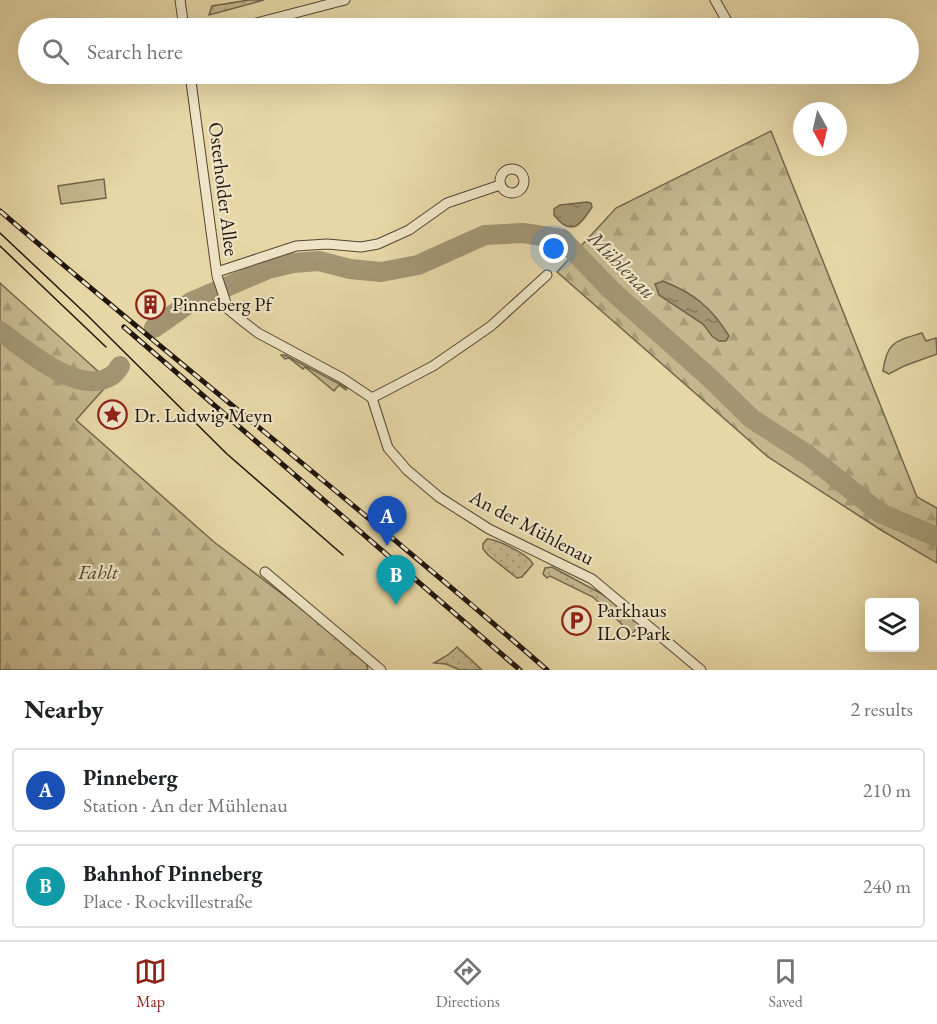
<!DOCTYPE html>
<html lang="en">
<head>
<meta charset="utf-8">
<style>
	:root { --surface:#fff; --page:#f2f2f2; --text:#202124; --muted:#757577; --line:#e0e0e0; --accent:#8f2418 }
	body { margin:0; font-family:"EB Garamond",serif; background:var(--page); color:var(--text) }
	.controls { position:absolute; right:18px; bottom:18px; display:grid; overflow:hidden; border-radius:6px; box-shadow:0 6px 24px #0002 }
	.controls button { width:54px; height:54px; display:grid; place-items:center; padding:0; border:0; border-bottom:2px solid var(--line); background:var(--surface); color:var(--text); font:30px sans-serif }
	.compass { position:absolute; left:793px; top:102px; width:54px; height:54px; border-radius:50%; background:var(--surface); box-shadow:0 6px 24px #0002; rotate:172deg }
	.you { position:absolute; left:554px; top:249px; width:21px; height:21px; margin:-15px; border:4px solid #fff; border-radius:50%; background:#1a73e8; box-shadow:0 0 0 9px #1a73e833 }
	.badge { display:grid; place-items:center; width:39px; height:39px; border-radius:50%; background:var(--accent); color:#fff; font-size:20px; font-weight:700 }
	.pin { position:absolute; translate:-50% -50px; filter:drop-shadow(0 2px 3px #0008) }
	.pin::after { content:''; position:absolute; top:32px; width:21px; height:18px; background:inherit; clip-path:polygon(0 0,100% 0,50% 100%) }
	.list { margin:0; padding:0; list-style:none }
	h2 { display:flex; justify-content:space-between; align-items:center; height:78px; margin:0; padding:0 24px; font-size:26px }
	h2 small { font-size:20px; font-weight:400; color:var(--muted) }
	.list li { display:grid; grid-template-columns:39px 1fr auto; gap:18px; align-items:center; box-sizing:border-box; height:84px; margin:0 12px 12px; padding:0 12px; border:2px solid var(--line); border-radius:6px }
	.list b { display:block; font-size:22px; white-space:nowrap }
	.list p { margin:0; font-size:20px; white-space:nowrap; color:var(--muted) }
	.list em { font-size:20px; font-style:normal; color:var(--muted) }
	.icon { flex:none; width:33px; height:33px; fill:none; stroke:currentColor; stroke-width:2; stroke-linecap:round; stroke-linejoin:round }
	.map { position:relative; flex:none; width:937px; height:670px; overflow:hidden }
	.search { position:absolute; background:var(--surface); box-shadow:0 6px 24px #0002; left:18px; right:18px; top:18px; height:66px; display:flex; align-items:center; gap:15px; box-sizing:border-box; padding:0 21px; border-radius:33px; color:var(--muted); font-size:22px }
	.sheet { height:270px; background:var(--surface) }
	nav { display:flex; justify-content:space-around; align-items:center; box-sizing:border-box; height:84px; border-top:2px solid var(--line); background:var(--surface); font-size:16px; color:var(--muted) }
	nav a { display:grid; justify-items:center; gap:3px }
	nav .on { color:var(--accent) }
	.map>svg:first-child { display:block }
	.grass { fill:url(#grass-dots); stroke:#72664d; stroke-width:1.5 }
	.forest { fill:url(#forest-firs); stroke:#72664d; stroke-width:1.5 }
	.green { fill:#c5b68d; stroke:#72664d; stroke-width:1.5 }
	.water { fill:url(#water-ripples); stroke:#6e624a; stroke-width:1.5 }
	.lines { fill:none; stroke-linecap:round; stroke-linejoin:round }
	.river { stroke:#a39573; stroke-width:20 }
	.street-casing { stroke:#514634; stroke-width:11 }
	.street { stroke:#efe5c6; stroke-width:9 }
	.tram { stroke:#1f160d; stroke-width:1.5 }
	.rail-casing { stroke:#1f160d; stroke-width:5 }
	.rail { stroke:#efe5c6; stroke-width:3; stroke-dasharray:9; stroke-linecap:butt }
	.labels { text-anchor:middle; stroke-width:4.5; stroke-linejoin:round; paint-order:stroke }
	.street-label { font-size:20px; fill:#1f160d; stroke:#efe5c6 }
	.poi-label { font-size:20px; fill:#1f160d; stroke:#efe5c6; text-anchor:start }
	.park-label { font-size:20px; font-style:italic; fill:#514633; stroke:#efe5c6 }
	.water-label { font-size:21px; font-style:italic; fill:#544936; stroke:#efe5c6 }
</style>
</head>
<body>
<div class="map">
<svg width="937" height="670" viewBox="0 0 937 670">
	<defs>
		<pattern id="grass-dots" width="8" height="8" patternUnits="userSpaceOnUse" patternTransform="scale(1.5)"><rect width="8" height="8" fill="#c5b68d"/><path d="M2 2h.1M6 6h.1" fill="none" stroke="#a99c78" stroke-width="1.8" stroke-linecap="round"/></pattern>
		<pattern id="forest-firs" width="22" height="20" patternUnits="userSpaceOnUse" patternTransform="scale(1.5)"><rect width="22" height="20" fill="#c5b68d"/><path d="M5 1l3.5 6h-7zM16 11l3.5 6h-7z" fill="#a99c78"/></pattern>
		<pattern id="water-ripples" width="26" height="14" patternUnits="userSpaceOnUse" patternTransform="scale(1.5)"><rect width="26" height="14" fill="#a39573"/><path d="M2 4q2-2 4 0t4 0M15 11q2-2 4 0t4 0" fill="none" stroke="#84795d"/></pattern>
	</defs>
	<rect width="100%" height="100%" fill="#e7d7a7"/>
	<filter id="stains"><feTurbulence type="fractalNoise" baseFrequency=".00333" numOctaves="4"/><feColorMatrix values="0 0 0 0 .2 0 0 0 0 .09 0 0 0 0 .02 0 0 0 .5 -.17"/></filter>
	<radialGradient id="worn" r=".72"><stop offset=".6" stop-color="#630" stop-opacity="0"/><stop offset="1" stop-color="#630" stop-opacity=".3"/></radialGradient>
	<!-- grass -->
	<path class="grass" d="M249,0H264L209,15L212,6Z
		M281,355H285L347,388L346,390L339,385L334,391L305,367L303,369L289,358L285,359Z
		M487,539C497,539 529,555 533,564L522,577L517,578L488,555L483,549V544Z
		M552,567L613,600L641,623L632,634L593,597L550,576L547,578L543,574L545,568Z
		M457,647L482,670H460L446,664L434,663L448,655Z"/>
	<!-- forest -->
	<path class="forest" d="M771,131L917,497L937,508V563L881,530L768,457L557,272L616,208Z
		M0,283L110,382L76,420L214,542L365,657L368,670H0Z"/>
	<!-- green -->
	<path class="green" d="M104,179L106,198L61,204L58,186Z
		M922,333L926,341L936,338L937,354L904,366L889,374L883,371C887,341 896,341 922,333Z"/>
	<!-- water -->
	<path class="water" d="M587,202L591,203L592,207C580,226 571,237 554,215V209L560,205Z
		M663,281C695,294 711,307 729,336L726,341H719L712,336L703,324L659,295L655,284Z"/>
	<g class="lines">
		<!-- river -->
		<path class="river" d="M154,328L191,302L268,269L293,263L319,261L350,269L381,272L418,265L485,235L523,233L562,239L611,290L710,378L752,419L808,455L880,513L937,537
			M0,331C25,349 79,397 111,376C115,374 118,369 120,366"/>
		<defs>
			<path id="street" d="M180,0L184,28
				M715,0L731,28
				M237,28L345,0
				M755,28L767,25L775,28
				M190,74L217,276L228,309L245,323L258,333L342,378L372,398L388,448L407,470L439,497L489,529L592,579L701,670
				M500 181a12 12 0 1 1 24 0a12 12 0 1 1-24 0Z
				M217,272L296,246L327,244L361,247L378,244L409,230L447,203L500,185
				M372,398L433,366L491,326L547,275
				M265,572L381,670"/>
		</defs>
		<!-- street casing -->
		<use href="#street" class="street-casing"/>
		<!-- street -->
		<use href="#street" class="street"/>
		<!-- tram -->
		<path class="tram" d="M0,233L86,314L227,454L343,555
			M0,246L106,347"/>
		<defs>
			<path id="rail" d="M0,211C180,366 368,513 547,670
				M124,327L520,670"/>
		</defs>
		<!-- rail casing -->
		<use href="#rail" class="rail-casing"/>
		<!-- rail -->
		<use href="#rail" class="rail"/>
	</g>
	<!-- icons -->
	<defs>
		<symbol id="building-ring" viewBox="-11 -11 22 22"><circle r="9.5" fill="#efe5c6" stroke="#8f2418" stroke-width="1.5"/><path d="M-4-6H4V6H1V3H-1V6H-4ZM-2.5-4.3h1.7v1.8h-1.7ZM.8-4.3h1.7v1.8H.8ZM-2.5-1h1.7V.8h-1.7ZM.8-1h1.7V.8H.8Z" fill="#8f2418"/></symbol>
		<symbol id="sight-ring" viewBox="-11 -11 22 22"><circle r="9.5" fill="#efe5c6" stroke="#8f2418" stroke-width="1.5"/><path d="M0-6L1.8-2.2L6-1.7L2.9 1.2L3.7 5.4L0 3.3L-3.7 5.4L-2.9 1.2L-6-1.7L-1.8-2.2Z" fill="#8f2418"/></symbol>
		<symbol id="parking-ring" viewBox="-11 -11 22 22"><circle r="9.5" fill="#efe5c6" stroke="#8f2418" stroke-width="1.5"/><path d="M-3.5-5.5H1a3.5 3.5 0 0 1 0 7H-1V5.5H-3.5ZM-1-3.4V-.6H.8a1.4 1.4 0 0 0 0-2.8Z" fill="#8f2418"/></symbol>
	</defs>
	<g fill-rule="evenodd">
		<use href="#building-ring" x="134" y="288" width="33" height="33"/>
		<use href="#sight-ring" x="96" y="398" width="33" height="33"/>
		<use href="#parking-ring" x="560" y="604" width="33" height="33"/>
	</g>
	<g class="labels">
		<!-- street labels -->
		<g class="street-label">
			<text transform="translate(224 189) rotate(83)" y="7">Osterholder Allee</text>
			<text transform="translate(532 527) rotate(28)" y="7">An der Mühlenau</text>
		</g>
		<!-- poi labels -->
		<g class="poi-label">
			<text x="172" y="311">Pinneberg Pf</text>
			<text x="134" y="422">Dr. Ludwig Meyn</text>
			<text x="597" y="617">Parkhaus<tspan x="597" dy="23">ILO-Park</tspan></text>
		</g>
		<!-- park labels -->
		<g class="park-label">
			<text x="98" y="579">Fahlt</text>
		</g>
		<!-- water labels -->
		<g class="water-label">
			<text transform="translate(622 265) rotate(45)" y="7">Mühlenau</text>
		</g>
	</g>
	<rect width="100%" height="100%" filter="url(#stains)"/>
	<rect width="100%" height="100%" fill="url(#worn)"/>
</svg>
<div class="controls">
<button><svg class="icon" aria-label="layers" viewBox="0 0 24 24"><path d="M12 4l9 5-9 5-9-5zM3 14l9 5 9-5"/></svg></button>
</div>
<svg class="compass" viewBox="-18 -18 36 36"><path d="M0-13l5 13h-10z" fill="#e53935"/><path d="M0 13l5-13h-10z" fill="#757577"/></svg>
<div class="you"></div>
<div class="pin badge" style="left:387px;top:546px;background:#1a4fb4">A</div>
<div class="pin badge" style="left:396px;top:605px;background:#0f9aa8">B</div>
<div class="search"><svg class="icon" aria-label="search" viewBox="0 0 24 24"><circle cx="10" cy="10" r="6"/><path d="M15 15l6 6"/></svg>Search here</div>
</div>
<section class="sheet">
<h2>Nearby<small>2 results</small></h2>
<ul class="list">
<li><span class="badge" style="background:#1a4fb4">A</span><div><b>Pinneberg</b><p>Station · An der Mühlenau</p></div><em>210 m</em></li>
<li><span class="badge" style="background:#0f9aa8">B</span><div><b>Bahnhof Pinneberg</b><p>Place · Rockvillestraße</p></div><em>240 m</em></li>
</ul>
</section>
<nav>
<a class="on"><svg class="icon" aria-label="map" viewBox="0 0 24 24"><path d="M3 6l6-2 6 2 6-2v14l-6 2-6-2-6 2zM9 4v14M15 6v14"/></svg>Map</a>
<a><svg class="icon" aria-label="directions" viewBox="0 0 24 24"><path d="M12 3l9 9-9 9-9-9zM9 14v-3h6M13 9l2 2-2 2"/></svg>Directions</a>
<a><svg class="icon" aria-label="saved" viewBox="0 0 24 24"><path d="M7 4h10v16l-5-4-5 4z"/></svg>Saved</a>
</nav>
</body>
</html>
